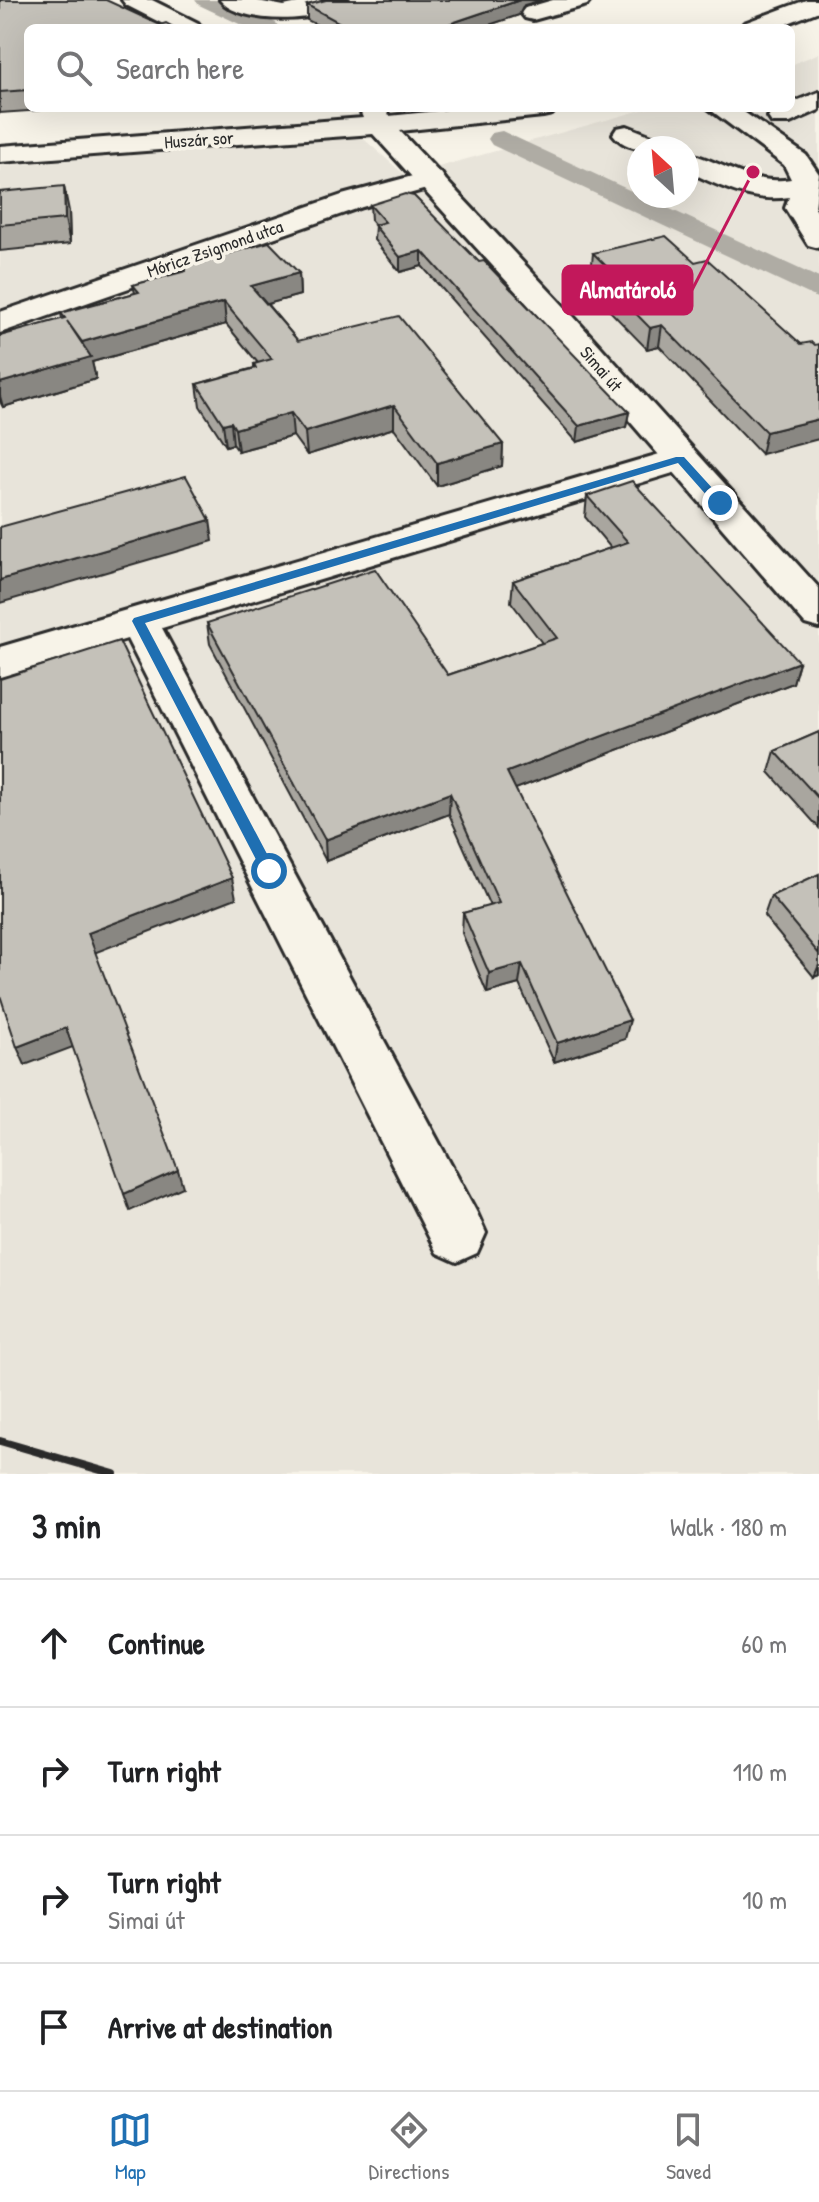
<!DOCTYPE html>
<html lang="en">
<head>
<meta charset="utf-8">
<style>
	:root { --surface:#fff; --page:#f2f2f2; --text:#202124; --muted:#757577; --line:#e0e0e0; --accent:#1f6fb2 }
	body { margin:0; font-family:"Patrick Hand",sans-serif; background:var(--page); color:var(--text) }
	.compass { position:absolute; left:627px; top:136px; width:72px; height:72px; border-radius:50%; background:var(--surface); box-shadow:0 8px 32px #0002; rotate:334deg }
	.stop { position:absolute; width:24px; height:24px; margin:-18px; border:6px solid #1f6fb2; border-radius:50%; background:#fff }
	.stop.end { background:#1f6fb2; border-color:#fff; box-shadow:0 2px 8px #0008 }
	.list { margin:0; padding:0; list-style:none }
	h2 { display:flex; justify-content:space-between; align-items:center; height:104px; margin:0; padding:0 32px; font-size:34px }
	h2 small { font-size:26px; font-weight:400; color:var(--muted) }
	.list li { display:grid; grid-template-columns:52px 1fr auto; gap:24px; align-items:center; box-sizing:border-box; height:128px; padding:0 32px; border-top:2px solid var(--line) }
	.list b { display:block; font-size:30px; white-space:nowrap }
	.list p { margin:0; font-size:26px; white-space:nowrap; color:var(--muted) }
	.list em { font-size:26px; font-style:normal; color:var(--muted) }
	.icon { flex:none; width:44px; height:44px; fill:none; stroke:currentColor; stroke-width:2; stroke-linecap:round; stroke-linejoin:round }
	.map { position:relative; flex:none; width:819px; height:1474px; overflow:hidden }
	.search { position:absolute; background:var(--surface); box-shadow:0 8px 32px #0002; left:24px; right:24px; top:24px; height:88px; display:flex; align-items:center; gap:20px; box-sizing:border-box; padding:0 28px; border-radius:12px; color:var(--muted); font-size:30px }
	.sheet { height:616px; background:var(--surface) }
	nav { display:flex; justify-content:space-around; align-items:center; box-sizing:border-box; height:112px; border-top:2px solid var(--line); background:var(--surface); font-size:22px; color:var(--muted) }
	nav a { display:grid; justify-items:center; gap:4px }
	nav .on { color:var(--accent) }
	.map>svg:first-child { display:block }
	.built { fill:#e8e4da; fill-rule:evenodd }
	.lines { fill:none; stroke-linecap:round; stroke-linejoin:round }
	.canal { fill:#afaca4; fill-rule:evenodd }
	.minor-casing { stroke:#2b2b2b; stroke-width:6 }
	.major-casing { stroke:#2b2b2b; stroke-width:6 }
	.minor { fill:#f7f3e8; fill-rule:evenodd }
	.major { fill:#f7f3e8; fill-rule:evenodd }
	.rail { stroke:#2b2b2b; stroke-width:8 }
	.wall { fill:#a9a69f; stroke:#2b2b2b; stroke-width:2 }
	.shaded-wall { fill:#898782; stroke:#2b2b2b; stroke-width:2 }
	.building { fill:#c4c1b9; stroke:#2b2b2b; stroke-width:2 }
	.route { fill:#1f6fb2 }
	.labels { text-anchor:middle; stroke-width:7; stroke-linejoin:round; paint-order:stroke }
	.far-street-label { font-size:18px; fill:#2b2b2b; stroke:#f7f3e8 }
	.leader { fill:none; stroke:#c2185b; stroke-width:3 }
	.callout-dot { fill:#c2185b; stroke:#f7f3e8; stroke-width:3 }
	.callout { fill:#c2185b; stroke:#c2185b; stroke-width:3 }
	.callout-label { font-size:24px; text-anchor:middle; font-weight:bold; fill:#fff }
</style>
</head>
<body>
<div class="map">
<svg width="819" height="1474" viewBox="0 0 819 1474">
	<rect width="100%" height="100%" fill="#f7f3e8"/>
	<filter id="ink" filterUnits="userSpaceOnUse"><feTurbulence type="fractalNoise" baseFrequency=".0125" numOctaves="2"/><feDisplacementMap in="SourceGraphic" scale="16" xChannelSelector="R" yChannelSelector="G"/><feConvolveMatrix kernelMatrix="1 2 1 2 8 2 1 2 1" color-interpolation-filters="sRGB"/></filter>
	<g filter="url(#ink)">
		<!-- built -->
		<path class="built" d="M819,53V1474H0V166L358,134L406,176L649,108H791V65ZM639,148H687V196H639Z"/>
		<g class="lines">
			<!-- canal -->
			<path class="canal" d="M195,0H226L276,23L279,28H248L199,5Z
				M502,131L819,278V299L492,145L488,139L492,133Z"/>
			<defs>
				<path id="minor" d="M122,0H152L198,23L201,28H171L126,5Z
					M220,0H252L284,6L312,0H348C329,24 240,26 220,0Z
					M553,0H591L587,5L533,20L525,18L521,13L525,8Z
					M819,92V110L790,123H772L768,117L772,111L791,108V103Z
					M708,108H738L806,155L819,174L815,208L819,215V248L808,245L785,208L789,197C752,203 720,186 687,171V153C724,162 750,186 791,179L784,165Z
					M627,126L667,142L671,148C650,148 627,153 613,134L617,128Z
					M431,171L441,173L445,179L441,185L362,207L0,333V312L342,195Z
					M680,448L693,451L698,459L693,467L162,628L477,1213L486,1233L477,1253L457,1262L437,1253L127,639L0,677V647Z"/>
				<path id="major" d="M806,0H819V11L775,28H741L744,23Z
					M359,108H385L389,116L467,108H556L552,114L543,116L400,131L573,316L819,588V628L805,624L551,330L373,134L0,162V146L363,118Z"/>
			</defs>
			<!-- minor casing -->
			<use href="#minor" class="minor-casing"/>
			<!-- major casing -->
			<use href="#major" class="major-casing"/>
			<!-- minor -->
			<use href="#minor" class="minor"/>
			<!-- major -->
			<use href="#major" class="major"/>
			<!-- rail -->
			<path class="rail" d="M0,1441L114,1474"/>
		</g>
		<!-- wall -->
		<path class="wall" d="M0,0L160,25L175,28H28V108H72L0,113Z
			M326,0H542L524,5L519,15L480,28H323L307,20V5Z
			M0,192L69,211L70,244L0,251Z
			M370,205L629,412L626,427L577,442L422,266L400,272L374,240L375,225L371,220Z
			M593,253L695,262L801,344L761,454L659,346L647,349L603,304L605,288L591,274Z
			M216,257L299,273L300,295L267,304L298,341L503,444L502,466L437,486L394,428L307,455L293,436L238,451L233,444L226,446L200,406L197,384L254,368V364L258,363L226,324L92,362L96,379L3,407L0,402V336L62,319L61,313L135,293L133,285L186,271Z
			M587,496L799,662L793,683L515,789L625,1039L554,1062L519,984L487,993L462,933L463,913L490,906L449,814L326,861L210,644L207,623L448,675L542,643L511,602L513,581L611,548L585,517Z
			M819,732V828L769,772L775,751Z
			M819,874V975L814,977L764,916L771,896Z"/>
		<!-- shaded-wall -->
		<path class="shaded-wall" d="M284,0H298L284,3Z
			M520,0H542L524,5L519,15L480,28H437Z
			M64,186L69,211L70,244L65,219Z
			M422,251V266L400,272V257Z
			M299,273L300,295L253,308L251,286Z
			M224,302L226,324L92,362L96,379L3,407L0,396V383L86,358L82,342Z
			M662,325L659,346L647,349L650,328Z
			M394,405V428L307,455L305,432Z
			M629,412L626,427L577,442L579,426Z
			M291,413L293,436L238,451L235,429Z
			M819,419V439L761,454L766,432Z
			M231,422L233,444L226,446L223,424Z
			M503,444L502,466L437,486V463Z
			M210,520L213,541L0,603V580Z
			M799,662L793,683L505,793L507,772Z
			M450,793L449,814L326,861L325,840Z
			M232,878L236,898L94,953L88,933Z
			M522,964L519,984L487,993L489,973Z
			M819,965V975L814,977Z
			M630,1020L625,1039L554,1062L557,1043Z
			M66,1028L73,1047L25,1065L17,1047Z
			M178,1170L183,1187L130,1211L124,1194Z"/>
		<!-- building -->
		<path class="building" d="M0,0H106L160,25L166,23L175,28H28V90L0,92Z
			M326,0H520L437,28H349L307,5Z
			M64,186L65,219L0,225V192Z
			M405,194L414,196L479,262L484,261L629,412L579,426L422,251L400,257L374,225L385,222L370,205Z
			M666,236L695,262L707,259L801,344L812,342L815,345L819,344V419L766,432L662,325L650,328L606,283L620,280L593,253Z
			M269,242L299,273L251,286L298,341L399,316L503,444L437,463L394,405L305,432L291,413L235,429L231,422L223,424L197,384L256,368L254,364L272,359L224,302L82,342L67,321L91,357L0,383V336L65,318L61,313L139,292L133,285L186,271V258L211,251L216,257Z
			M186,476L210,520L0,580V527Z
			M632,481L799,662L507,772L630,1020L557,1043L522,964L489,973L463,913L499,903L450,793L325,840L207,623L375,569L448,675L557,638L513,581L628,542L587,496Z
			M119,641L232,878L88,933L178,1170L124,1194L66,1028L17,1047L0,995V679Z
			M819,732V799L775,751Z
			M819,874V954L771,896Z"/>
	</g>
	<!-- route -->
	<path class="route" d="M676,457H684L724,501V506H716L678,463L145,623L276,871L269,877L264,875L132,621L134,618Z"/>
	<g class="labels">
		<!-- far-street labels -->
		<g class="far-street-label">
			<text transform="translate(199 140) rotate(-4)" y="6">Huszár sor</text>
			<text transform="translate(215 249) rotate(-19)" y="6">Móricz Zsigmond utca</text>
			<text transform="translate(601 369) rotate(49)" y="6">Simai út</text>
		</g>
	</g>
	<!-- callouts -->
	<path class="leader" d="M753 172L692 290"/>
	<circle class="callout-dot" cx="753" cy="172" r="8"/>
	<rect class="callout" x="563" y="266" width="129" height="48" rx="8"/>
	<g class="callout-label">
		<text x="628" y="298">Almatároló</text>
	</g>
</svg>
<svg class="compass" viewBox="-18 -18 36 36"><path d="M0-13l5 13h-10z" fill="#e53935"/><path d="M0 13l5-13h-10z" fill="#757577"/></svg>
<div class="stop" style="left:269px;top:871px"></div>
<div class="stop end" style="left:720px;top:503px"></div>
<div class="search"><svg class="icon" aria-label="search" viewBox="0 0 24 24"><circle cx="10" cy="10" r="6"/><path d="M15 15l6 6"/></svg>Search here</div>
</div>
<section class="sheet">
<h2>3 min<small>Walk · 180 m</small></h2>
<ul class="list">
<li><svg class="icon" aria-label="ahead" viewBox="0 0 24 24"><path d="M12 20V5M6 11l6-6 6 6"/></svg><div><b>Continue</b></div><em>60 m</em></li>
<li><svg class="icon" aria-label="right" viewBox="0 0 24 24"><path d="M7 20v-9h11M14 6l5 5-5 5"/></svg><div><b>Turn right</b></div><em>110 m</em></li>
<li><svg class="icon" aria-label="right" viewBox="0 0 24 24"><path d="M7 20v-9h11M14 6l5 5-5 5"/></svg><div><b>Turn right</b><p>Simai út</p></div><em>10 m</em></li>
<li><svg class="icon" aria-label="arrive" viewBox="0 0 24 24"><path d="M6 21V4h12l-3 4 3 4H6"/></svg><div><b>Arrive at destination</b></div></li>
</ul>
</section>
<nav>
<a class="on"><svg class="icon" aria-label="map" viewBox="0 0 24 24"><path d="M3 6l6-2 6 2 6-2v14l-6 2-6-2-6 2zM9 4v14M15 6v14"/></svg>Map</a>
<a><svg class="icon" aria-label="directions" viewBox="0 0 24 24"><path d="M12 3l9 9-9 9-9-9zM9 14v-3h6M13 9l2 2-2 2"/></svg>Directions</a>
<a><svg class="icon" aria-label="saved" viewBox="0 0 24 24"><path d="M7 4h10v16l-5-4-5 4z"/></svg>Saved</a>
</nav>
</body>
</html>
